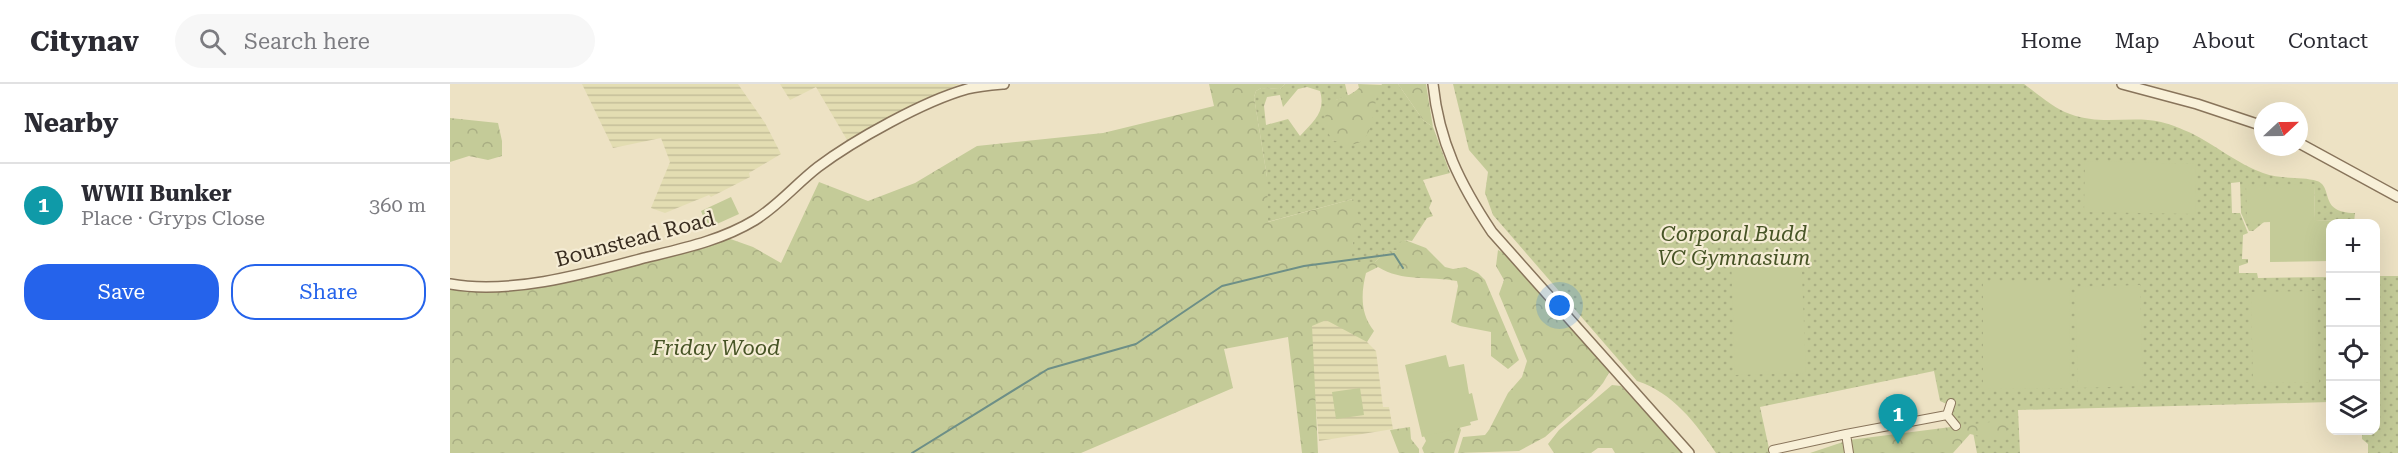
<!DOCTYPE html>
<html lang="en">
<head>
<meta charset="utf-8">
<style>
	:root { --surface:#fff; --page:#f7f7f7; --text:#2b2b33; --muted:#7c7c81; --line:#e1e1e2; --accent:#2563eb }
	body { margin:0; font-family:"Roboto Serif",serif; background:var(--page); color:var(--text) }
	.controls { position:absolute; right:18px; bottom:18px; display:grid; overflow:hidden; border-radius:12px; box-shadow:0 6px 24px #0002 }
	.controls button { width:54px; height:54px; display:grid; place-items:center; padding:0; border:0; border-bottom:2px solid var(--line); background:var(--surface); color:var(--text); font:30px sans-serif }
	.compass { position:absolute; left:1804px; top:18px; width:54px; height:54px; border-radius:50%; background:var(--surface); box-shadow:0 6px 24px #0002; rotate:68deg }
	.you { position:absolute; left:1110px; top:222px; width:21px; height:21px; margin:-15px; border:4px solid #fff; border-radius:50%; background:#1a73e8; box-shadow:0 0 0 9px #1a73e833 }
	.badge { display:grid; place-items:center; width:39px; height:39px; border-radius:50%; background:var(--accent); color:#fff; font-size:20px; font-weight:700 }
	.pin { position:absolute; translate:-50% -50px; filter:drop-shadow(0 2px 3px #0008) }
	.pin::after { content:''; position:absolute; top:32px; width:21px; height:18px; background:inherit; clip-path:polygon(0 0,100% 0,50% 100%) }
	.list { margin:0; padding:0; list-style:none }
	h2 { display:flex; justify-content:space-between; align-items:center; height:78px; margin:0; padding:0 24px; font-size:26px }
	h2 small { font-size:20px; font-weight:400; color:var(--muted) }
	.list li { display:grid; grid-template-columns:39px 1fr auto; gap:18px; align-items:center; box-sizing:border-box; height:84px; padding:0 24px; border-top:2px solid var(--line) }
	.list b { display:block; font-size:22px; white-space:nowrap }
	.list p { margin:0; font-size:20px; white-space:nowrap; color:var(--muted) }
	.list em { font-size:20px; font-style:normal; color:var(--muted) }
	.actions { display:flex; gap:12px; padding:18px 24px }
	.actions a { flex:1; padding:14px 0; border:2px solid var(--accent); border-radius:24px; text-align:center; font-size:21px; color:var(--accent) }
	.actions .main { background:var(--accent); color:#fff }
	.icon { flex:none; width:33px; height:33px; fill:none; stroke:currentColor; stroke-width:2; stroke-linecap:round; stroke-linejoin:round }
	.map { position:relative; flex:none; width:1948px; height:369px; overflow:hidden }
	header { display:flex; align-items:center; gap:36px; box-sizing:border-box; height:84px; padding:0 30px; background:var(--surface); border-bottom:2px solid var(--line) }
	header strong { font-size:28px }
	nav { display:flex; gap:33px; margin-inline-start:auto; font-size:21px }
	.search { width:420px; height:54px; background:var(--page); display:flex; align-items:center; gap:15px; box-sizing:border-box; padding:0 21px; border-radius:33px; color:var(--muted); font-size:22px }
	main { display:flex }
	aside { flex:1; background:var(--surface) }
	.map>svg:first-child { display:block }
	.farmland { fill:url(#farmland-rules) }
	.grass { fill:url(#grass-dots); fill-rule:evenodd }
	.forest { fill:url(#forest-crowns) }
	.garden { fill:#c4cb98 }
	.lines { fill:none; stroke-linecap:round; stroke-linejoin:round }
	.stream { stroke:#6d8f87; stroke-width:2 }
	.minor-casing { stroke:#88745b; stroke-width:10 }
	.tertiary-casing { stroke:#88745b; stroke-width:12 }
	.minor { stroke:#f8f0d8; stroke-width:8 }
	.tertiary { stroke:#f8f0d8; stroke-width:9 }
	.labels { text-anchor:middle; stroke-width:4.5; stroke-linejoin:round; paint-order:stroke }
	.park-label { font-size:21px; font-style:italic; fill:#475426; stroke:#f5ecd4 }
	.street-label { font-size:21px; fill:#382c1f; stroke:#f5ecd4 }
</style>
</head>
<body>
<header>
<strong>Citynav</strong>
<div class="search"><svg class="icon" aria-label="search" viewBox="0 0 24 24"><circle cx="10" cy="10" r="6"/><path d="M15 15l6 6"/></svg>Search here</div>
<nav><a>Home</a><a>Map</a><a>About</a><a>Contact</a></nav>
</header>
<main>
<aside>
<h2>Nearby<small></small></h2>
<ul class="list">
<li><span class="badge" style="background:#0f9aa8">1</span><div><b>WWII Bunker</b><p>Place · Gryps Close</p></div><em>360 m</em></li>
</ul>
<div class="actions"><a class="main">Save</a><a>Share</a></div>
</aside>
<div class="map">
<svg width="1948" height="369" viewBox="0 0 1948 369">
	<defs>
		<pattern id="farmland-rules" width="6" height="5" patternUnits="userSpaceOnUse" patternTransform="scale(1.5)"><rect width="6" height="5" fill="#e3ddb2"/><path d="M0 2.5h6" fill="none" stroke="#c4be99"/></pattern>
		<pattern id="grass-dots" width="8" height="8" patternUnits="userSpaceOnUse" patternTransform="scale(1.5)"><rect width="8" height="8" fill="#c4cb98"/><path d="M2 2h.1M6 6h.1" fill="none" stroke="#a9ae83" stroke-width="1.8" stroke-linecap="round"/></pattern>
		<pattern id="forest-crowns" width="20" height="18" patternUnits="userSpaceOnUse" patternTransform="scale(1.5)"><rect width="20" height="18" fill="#c4cb98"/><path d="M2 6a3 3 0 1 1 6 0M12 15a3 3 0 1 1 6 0" fill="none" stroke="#a9ae83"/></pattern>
	</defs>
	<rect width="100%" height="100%" fill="#ede2c4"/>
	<!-- farmland -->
	<path class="farmland" d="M132,0H288L315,39L331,70L299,89L300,93L261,113L259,111L215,129L201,124L220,78L211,54L163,64Z
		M330,0H509L397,56L366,3L340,16Z
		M857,225L897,246L917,258L926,267L933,323H939L943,345L869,357Z"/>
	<!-- grass -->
	<path class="grass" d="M835,0H895L898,12L886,16L882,56L897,58L932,0H948L973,36L983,43L1000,89L973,96L982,117L979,124L983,132L977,134L962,157L955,156L947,166L935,168L925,178H902V161L905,152L903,115L817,138V93L804,13L806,7L811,4L830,5ZM857,3L870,7C876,28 864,37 850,52L838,35L816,41L814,22L817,13L830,11L833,23L848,5Z
		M1003,0H1574C1588,10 1603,24 1620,30C1652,42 1681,31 1711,38C1720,40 1732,45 1741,49C1765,61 1788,80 1813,89C1832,96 1852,92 1867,97C1884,103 1868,129 1905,129L1904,139H1891L1890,136L1865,137L1864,100L1797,138H1814L1803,147H1799L1791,129L1790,98L1781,99L1782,129H1790L1798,149L1793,151L1792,175H1798V179L1789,182V189H1807L1808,194L1880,193V318L1568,326L1570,369H1527L1522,343L1506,342L1500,336L1501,322L1490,317L1484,287L1310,323L1320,369H1266C1246,339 1222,308 1187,297L1043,131L1035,109L1038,88L1019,66Z
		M1926,192H1948V369H1918V360L1912,355V347L1926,346Z"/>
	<!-- forest -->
	<path class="forest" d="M759,0H835L830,5L811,4L806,7L804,13L817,93L818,138L903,115L911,140L902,161V178H925L935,168L947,166L949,159L955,156L976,164L995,183L1003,185L1015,183L1028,189L1035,196L1069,276L1058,285L1041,272V248L1010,242L1001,238L1008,202L1007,197C980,192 952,198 928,183L916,189C911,209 910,230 924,247L917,258L876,236L862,242L868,369H852L838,253L774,265L783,304L631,369H0V200L76,199L272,152L303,163L331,179L369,98L418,117L465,99L527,62L653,49L764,22Z
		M908,0L932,1C920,18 928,54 905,60C900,61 888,57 882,56C874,42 870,24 888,15C896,12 903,10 909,4Z
		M948,0H976L983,43L973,36Z
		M0,34L48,39L52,57V72L38,76L19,72L0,78Z
		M1048,166L1059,172L1084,203L1107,224L1160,287L1153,299L1142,312L1095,353L1069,367L1008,369L1013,353L1035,351L1039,346L1058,309L1072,293L1077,277L1049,210L1054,196L1046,182Z
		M1162,301L1171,302L1233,369H1165L1162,364H1148L1141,369H1104L1098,360L1109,346Z
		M1556,336L1558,354L1547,356L1520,350L1503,369H1360L1399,356Z
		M1008,340L1011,346L1004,369H974L972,364L976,357L972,347Z
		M960,343L961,355L969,365V369H949L940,346Z"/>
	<!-- garden -->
	<path class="garden" d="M1635,77L1746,80L1745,130L1634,128Z
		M1864,100L1865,137L1891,136V139L1880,140V177L1820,178V138L1797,139L1796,102Z
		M281,113L289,130L258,144L251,127Z
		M1351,167L1356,289L1285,291L1281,170Z
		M1533,197H1619L1620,304L1533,305Z
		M1690,201L1693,302L1628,304L1625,203Z
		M1867,207L1869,298L1803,299L1801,208Z
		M996,271L999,283L1014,280L1019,310L1022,309L1028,336L1020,338L1021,341L972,353L955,281Z
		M910,304L914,331L886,335L882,308Z"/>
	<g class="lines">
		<!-- stream -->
		<path class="stream" d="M462,369L598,285L686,260L772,202L854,182L944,170L953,184"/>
		<defs>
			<path id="minor" d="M1497,331L1501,319
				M1323,366L1396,350
				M1399,369L1396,350L1497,331L1506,342"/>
			<path id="tertiary" d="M983,0C989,58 1010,100 1042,148L1239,369
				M1672,0L1747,20L1813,42
				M1849,59L1948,113
				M0,200C62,211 138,189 198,173C235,164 272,156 305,136C329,121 346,100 368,83C404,56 474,17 517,5C529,2 542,1 554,0"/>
		</defs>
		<!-- minor casing -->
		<use href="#minor" class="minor-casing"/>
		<!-- tertiary casing -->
		<use href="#tertiary" class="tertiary-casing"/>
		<!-- minor -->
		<use href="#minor" class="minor"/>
		<!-- tertiary -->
		<use href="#tertiary" class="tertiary"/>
	</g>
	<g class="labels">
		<!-- park labels -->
		<g class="park-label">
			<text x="1284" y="157">Corporal Budd<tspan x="1284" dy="24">VC Gymnasium</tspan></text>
			<text x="266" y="271">Friday Wood</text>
		</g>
		<!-- street labels -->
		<g class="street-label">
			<text transform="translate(185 155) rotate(-15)" y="7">Bounstead Road</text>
		</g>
	</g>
</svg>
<div class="controls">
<button>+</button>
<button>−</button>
<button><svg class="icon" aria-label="locate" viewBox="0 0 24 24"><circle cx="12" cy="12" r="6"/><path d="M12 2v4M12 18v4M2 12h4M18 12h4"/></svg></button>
<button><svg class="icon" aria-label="layers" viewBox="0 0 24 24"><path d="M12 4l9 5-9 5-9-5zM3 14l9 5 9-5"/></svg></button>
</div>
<svg class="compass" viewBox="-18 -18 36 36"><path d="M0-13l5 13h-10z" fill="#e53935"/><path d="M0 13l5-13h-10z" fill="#7c7c81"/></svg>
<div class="you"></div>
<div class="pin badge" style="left:1448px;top:360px;background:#0f9aa8">1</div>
</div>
</main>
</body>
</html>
